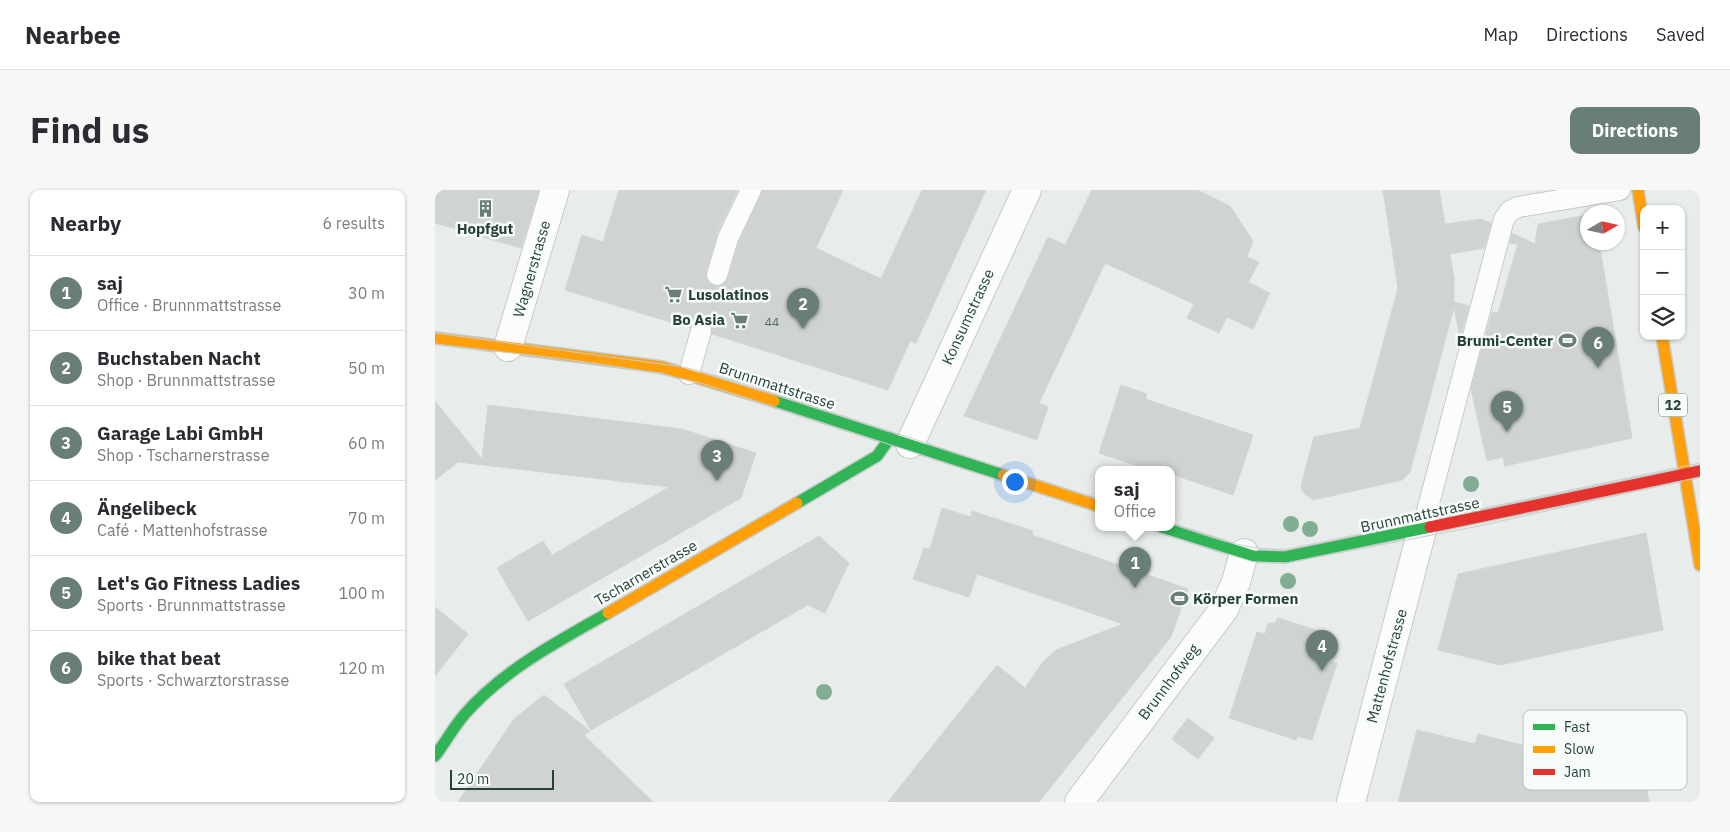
<!DOCTYPE html>
<html lang="en">
<head>
<meta charset="utf-8">
<style>
	:root { --surface:#fff; --page:#f7f7f7; --text:#2b2b33; --muted:#7c7c81; --line:#e1e1e2; --accent:#697e78 }
	body { margin:0; font-family:"IBM Plex Sans",sans-serif; background:var(--page); color:var(--text) }
	.controls { position:absolute; right:15px; top:15px; display:grid; overflow:hidden; border-radius:10px; box-shadow:0 1px 4px #0004 }
	.controls button { width:45px; height:45px; display:grid; place-items:center; padding:0; border:0; border-bottom:1px solid var(--line); background:var(--surface); color:var(--text); font:25px sans-serif }
	.compass { position:absolute; left:1145px; top:15px; width:45px; height:45px; border-radius:50%; background:var(--surface); box-shadow:0 1px 4px #0004; rotate:81deg }
	.scale { position:absolute; left:15px; bottom:12px; width:104px; box-sizing:border-box; padding-left:5px; border:2px solid #24423a; border-top:0; font-size:14px; line-height:18px; white-space:nowrap; color:#24423a; -webkit-text-stroke:4px #f7fbf9; paint-order:stroke }
	.you { position:absolute; left:579px; top:291px; width:18px; height:18px; margin:-12px; border:4px solid #fff; border-radius:50%; background:#1a73e8; box-shadow:0 0 0 8px #1a73e833 }
	.badge { display:grid; place-items:center; width:32px; height:32px; border-radius:50%; background:var(--accent); color:#fff; font-size:16px; font-weight:700 }
	.pin { position:absolute; translate:-50% -41px; filter:drop-shadow(0 1px 2px #0008) }
	.pin::after { content:''; position:absolute; top:26px; width:18px; height:15px; background:inherit; clip-path:polygon(0 0,100% 0,50% 100%) }
	.popup { position:absolute; left:660px; top:276px; width:80px; height:65px; box-sizing:border-box; display:grid; place-content:center; border-radius:10px; background:var(--surface); filter:drop-shadow(0 1px 4px #0005); font-size:16px; white-space:nowrap; color:var(--muted) }
	.popup b { font-size:19px; color:var(--text) }
	.popup::after { content:''; position:absolute; left:50%; top:100%; margin-left:-10px; border:10px solid transparent; border-top-color:var(--surface) }
	.list { margin:0; padding:0; list-style:none }
	h2 { display:flex; justify-content:space-between; align-items:center; height:65px; margin:0; padding:0 20px; font-size:21px }
	h2 small { font-size:16px; font-weight:400; color:var(--muted) }
	.list li { display:grid; grid-template-columns:32px 1fr auto; gap:15px; align-items:center; box-sizing:border-box; height:75px; padding:0 20px; border-top:1px solid var(--line) }
	.list b { display:block; font-size:19px; white-space:nowrap }
	.list p { margin:0; font-size:16px; white-space:nowrap; color:var(--muted) }
	.list em { font-size:16px; font-style:normal; color:var(--muted) }
	.icon { flex:none; width:28px; height:28px; fill:none; stroke:currentColor; stroke-width:2; stroke-linecap:round; stroke-linejoin:round }
	.map { position:relative; flex:none; width:1265px; height:612px; overflow:hidden; border-radius:10px }
	header { display:flex; align-items:center; gap:30px; box-sizing:border-box; height:70px; padding:0 25px; background:var(--surface); border-bottom:1px solid var(--line) }
	header strong { font-size:24px }
	nav { display:flex; gap:28px; margin-inline-start:auto; font-size:18px }
	.intro { display:flex; align-items:center; justify-content:space-between; box-sizing:border-box; height:120px; padding:0 30px }
	h1 { margin:0; font-size:35px }
	.button { padding:12px 22px; border-radius:10px; background:var(--accent); color:#fff; font-size:18px; font-weight:700 }
	main { display:flex; gap:30px; padding:0 30px }
	aside { flex:1; background:var(--surface); border-radius:10px; box-shadow:0 1px 4px #0004 }
	.map>svg:first-child { display:block }
	.building { fill:#cfd4d2; stroke:#d1d6d4 }
	.lines { fill:none; stroke-linecap:round; stroke-linejoin:round }
	.lane-casing { stroke:#c5cac8; stroke-width:22 }
	.street-casing { stroke:#c5cac8; stroke-width:30 }
	.fast-casing { stroke:#c3cbc8; stroke-width:14 }
	.slow-casing { stroke:#c3cbc8; stroke-width:14 }
	.jam-casing { stroke:#c3cbc8; stroke-width:14 }
	.lane { stroke:#fcfcfc; stroke-width:20 }
	.street { stroke:#fcfcfc; stroke-width:28 }
	.fast { stroke:#30b455; stroke-width:11 }
	.slow { stroke:#ff9f0a; stroke-width:11 }
	.jam { stroke:#e5322d; stroke-width:11 }
	.tram { stroke:#c9cdcc; stroke-width:1 }
	.tree { fill:#81ae93 }
	.labels { text-anchor:middle; stroke-width:5; stroke-linejoin:round; paint-order:stroke }
	.number-label { font-size:12px; fill:#506761 }
	.shield { fill:#f7fbf9; stroke:#637a73; stroke-width:1 }
	.shield-label { font-size:14px; font-weight:bold; fill:#24423a }
	.poi-label { font-size:15px; font-weight:bold; fill:#24423a; stroke:#f7fbf9; text-anchor:start }
	.street-label { font-size:15px; fill:#24423a; stroke:#f7fbf9 }
	.key { fill:#f7fbf9; stroke:#b8c4c0; stroke-width:1 }
	.key-label { font-size:14px; fill:#24423a }
</style>
</head>
<body>
<header>
<strong>Nearbee</strong>
<nav><a>Map</a><a>Directions</a><a>Saved</a></nav>
</header>
<div class="intro"><h1>Find us</h1><a class="button">Directions</a></div>
<main>
<aside>
<h2>Nearby<small>6 results</small></h2>
<ul class="list">
<li><span class="badge">1</span><div><b>saj</b><p>Office · Brunnmattstrasse</p></div><em>30 m</em></li>
<li><span class="badge">2</span><div><b>Buchstaben Nacht</b><p>Shop · Brunnmattstrasse</p></div><em>50 m</em></li>
<li><span class="badge">3</span><div><b>Garage Labi GmbH</b><p>Shop · Tscharnerstrasse</p></div><em>60 m</em></li>
<li><span class="badge">4</span><div><b>Ängelibeck</b><p>Café · Mattenhofstrasse</p></div><em>70 m</em></li>
<li><span class="badge">5</span><div><b>Let's Go Fitness Ladies</b><p>Sports · Brunnmattstrasse</p></div><em>100 m</em></li>
<li><span class="badge">6</span><div><b>bike that beat</b><p>Sports · Schwarztorstrasse</p></div><em>120 m</em></li>
</ul>
</aside>
<div class="map">
<svg width="1265" height="612" viewBox="0 0 1265 612">
	<rect width="100%" height="100%" fill="#e8edeb"/>
	<!-- building -->
	<path class="building" d="M0,0H104L86,58L0,33Z
		M184,0H303L282,43L271,82L273,93L284,97L293,88L304,52L328,0H408L381,58L446,89L487,0H551L481,153L475,151L453,200L277,144V138L270,130H263L255,138L130,100L147,45L168,52Z
		M657,0H762L795,16L818,51L812,67L824,72L813,92L835,103L818,139L792,127L784,143L752,128L759,114L670,73L604,213L613,217L602,250L529,226L613,47L630,55Z
		M948,0H1004L1010,34L1046,29L1056,33L1049,58L1015,64L1019,89V112L1034,116L1025,148L1019,117L975,282L967,290L878,310L870,304L866,298L867,292L879,247L925,238L963,98Z
		M1152,25V52H1164L1197,248L1070,276L1068,267L1052,271L1036,199L1057,122L1063,123L1083,53L1075,54L1077,43L1100,54L1103,34Z
		M686,195L712,204L710,209L818,245L798,305L736,284V279H712L664,263Z
		M0,211L47,269L53,215L247,239L321,263L306,308L93,431L62,378L108,351L117,365L234,297L23,272L0,290Z
		M507,318L536,327L537,321L598,341L597,345L753,399L736,447L604,612H453L562,475L590,498L608,472L621,460L688,434L542,384L534,407L478,389L489,358L495,359Z
		M1211,343L1228,440L1065,475L1003,460L1023,384Z
		M384,346L414,373L390,423L373,415L156,540L129,494Z
		M0,417L33,444L0,486Z
		M843,428L887,442V449L892,452L887,468L902,473L877,550L862,546L861,550L794,528L822,442L830,444L833,433H840Z
		M109,505L155,541L149,545L218,612H23L79,529Z
		M753,528L779,548L763,569L737,549Z
		M982,540L1040,554L1043,544L1127,565L1128,571L1240,553L1247,594L1212,600L1214,612H963Z"/>
	<g class="lines">
		<defs>
			<path id="lane" d="M282,85L293,48L316,0
				M254,184L266,141
				M987,340L1069,29L1075,21L1083,17L1185,0"/>
			<path id="street" d="M73,157L120,0
				M475,254L592,0
				M644,612L789,419L801,392L809,363
				M916,612L987,340"/>
			<path id="fast" d="M339,211L568,285
				M362,313L442,266L455,248
				M727,337L818,366L850,367L995,337
				M0,566C10,553 18,538 29,525C68,480 122,452 173,423"/>
			<path id="slow" d="M1203,0L1209,37
				M1227,146L1265,375
				M0,148L227,177L339,211
				M568,285L664,316
				M173,423L362,313"/>
			<path id="jam" d="M995,337L1265,281"/>
		</defs>
		<!-- lane casing -->
		<use href="#lane" class="lane-casing"/>
		<!-- street casing -->
		<use href="#street" class="street-casing"/>
		<!-- fast casing -->
		<use href="#fast" class="fast-casing"/>
		<!-- slow casing -->
		<use href="#slow" class="slow-casing"/>
		<!-- jam casing -->
		<use href="#jam" class="jam-casing"/>
		<!-- lane -->
		<use href="#lane" class="lane"/>
		<!-- street -->
		<use href="#street" class="street"/>
		<!-- fast -->
		<use href="#fast" class="fast"/>
		<!-- slow -->
		<use href="#slow" class="slow"/>
		<!-- jam -->
		<use href="#jam" class="jam"/>
		<!-- tram -->
		<path class="tram" d="M0,143L249,177L311,194L664,310
			M0,154C90,165 181,172 269,194L664,323
			M736,334C777,347 809,361 853,359L1265,273
			M705,337L819,372L851,373L1039,337L1265,287"/>
	</g>
	<!-- trees -->
	<g class="tree">
		<circle cx="1036" cy="294" r="8"/>
		<circle cx="856" cy="334" r="8"/>
		<circle cx="875" cy="339" r="8"/>
		<circle cx="853" cy="391" r="8"/>
		<circle cx="389" cy="502" r="8"/>
	</g>
	<!-- icons -->
	<defs>
		<symbol id="building-bare" viewBox="-9 -9 18 18"><path d="M-4-6H4V6H1V3H-1V6H-4ZM-2.5-4.3h1.7v1.8h-1.7ZM.8-4.3h1.7v1.8H.8ZM-2.5-1h1.7V.8h-1.7ZM.8-1h1.7V.8H.8Z" fill="#697e78" stroke="#f7fbf9" stroke-width="2.5" paint-order="stroke"/></symbol>
		<symbol id="supermarket-bare" viewBox="-9 -9 18 18"><path d="M-6-5.5h2.5l.6 2H6L4.5 2H-2.5L-4.4-4H-6ZM-1.5 3.2a1.3 1.3 0 1 0 .1 0ZM3 3.2a1.3 1.3 0 1 0 .1 0Z" fill="#697e78" stroke="#f7fbf9" stroke-width="2.5" paint-order="stroke"/></symbol>
		<symbol id="stadium-bare" viewBox="-9 -9 18 18"><path d="M0-5a6.5 5 0 1 0 0 10a6.5 5 0 1 0 0-10ZM-3.5-1.8h7v3.6h-7Z" fill="#697e78" stroke="#f7fbf9" stroke-width="2.5" paint-order="stroke"/></symbol>
	</defs>
	<g fill-rule="evenodd">
		<use href="#building-bare" x="38" y="6" width="25" height="25"/>
		<use href="#supermarket-bare" x="226" y="92" width="25" height="25"/>
		<use href="#supermarket-bare" x="292" y="118" width="25" height="25"/>
		<use href="#stadium-bare" x="1120" y="138" width="25" height="25"/>
		<use href="#stadium-bare" x="732" y="396" width="25" height="25"/>
	</g>
	<g class="labels">
		<!-- number labels -->
		<g class="number-label">
			<text x="337" y="136">44</text>
		</g>
		<!-- shield labels -->
		<rect class="shield" x="1224" y="203.5" width="28" height="23" rx="4"/>
		<g class="shield-label">
			<text x="1238" y="220">12</text>
		</g>
		<!-- poi labels -->
		<g class="poi-label">
			<text x="50" y="44" text-anchor="middle">Hopfgut</text>
			<text x="253" y="110">Lusolatinos</text>
			<text x="290" y="135" text-anchor="end">Bo Asia</text>
			<text x="1118" y="156" text-anchor="end">Brumi-Center</text>
			<text x="758" y="414">Körper Formen</text>
		</g>
		<!-- street labels -->
		<g class="street-label">
			<text transform="translate(97 79) rotate(-74)" y="5">Wagnerstrasse</text>
			<text transform="translate(533 127) rotate(-65)" y="5">Konsumstrasse</text>
			<text transform="translate(342 196) rotate(18)" y="5">Brunnmattstrasse</text>
			<text transform="translate(985 325) rotate(-12)" y="5">Brunnmattstrasse</text>
			<text transform="translate(211 383) rotate(-30)" y="5">Tscharnerstrasse</text>
			<text transform="translate(952 476) rotate(-75)" y="5">Mattenhofstrasse</text>
			<text transform="translate(734 492) rotate(-53)" y="5">Brunnhofweg</text>
		</g>
	</g>
	<!-- legend -->
	<rect x="1088" y="520" width="164" height="80" rx="8" class="key"/>
	<rect x="1098" y="534" width="22" height="6" fill="#30b455"/>
	<rect x="1098" y="556" width="22" height="7" fill="#ff9f0a"/>
	<rect x="1098" y="579" width="22" height="6" fill="#e5322d"/>
	<g class="key-label">
		<text x="1129" y="542">Fast</text>
		<text x="1129" y="564">Slow</text>
		<text x="1129" y="587">Jam</text>
	</g>
</svg>
<div class="controls">
<button>+</button>
<button>−</button>
<button><svg class="icon" aria-label="layers" viewBox="0 0 24 24"><path d="M12 4l9 5-9 5-9-5zM3 14l9 5 9-5"/></svg></button>
</div>
<svg class="compass" viewBox="-18 -18 36 36"><path d="M0-13l5 13h-10z" fill="#e53935"/><path d="M0 13l5-13h-10z" fill="#7c7c81"/></svg>
<div class="scale">20 m</div>
<div class="you"></div>
<div class="pin badge" style="left:700px;top:398px">1</div>
<div class="popup"><b>saj</b>Office</div>
<div class="pin badge" style="left:368px;top:139px">2</div>
<div class="pin badge" style="left:282px;top:291px">3</div>
<div class="pin badge" style="left:887px;top:481px">4</div>
<div class="pin badge" style="left:1072px;top:242px">5</div>
<div class="pin badge" style="left:1163px;top:178px">6</div>
</div>
</main>
</body>
</html>
